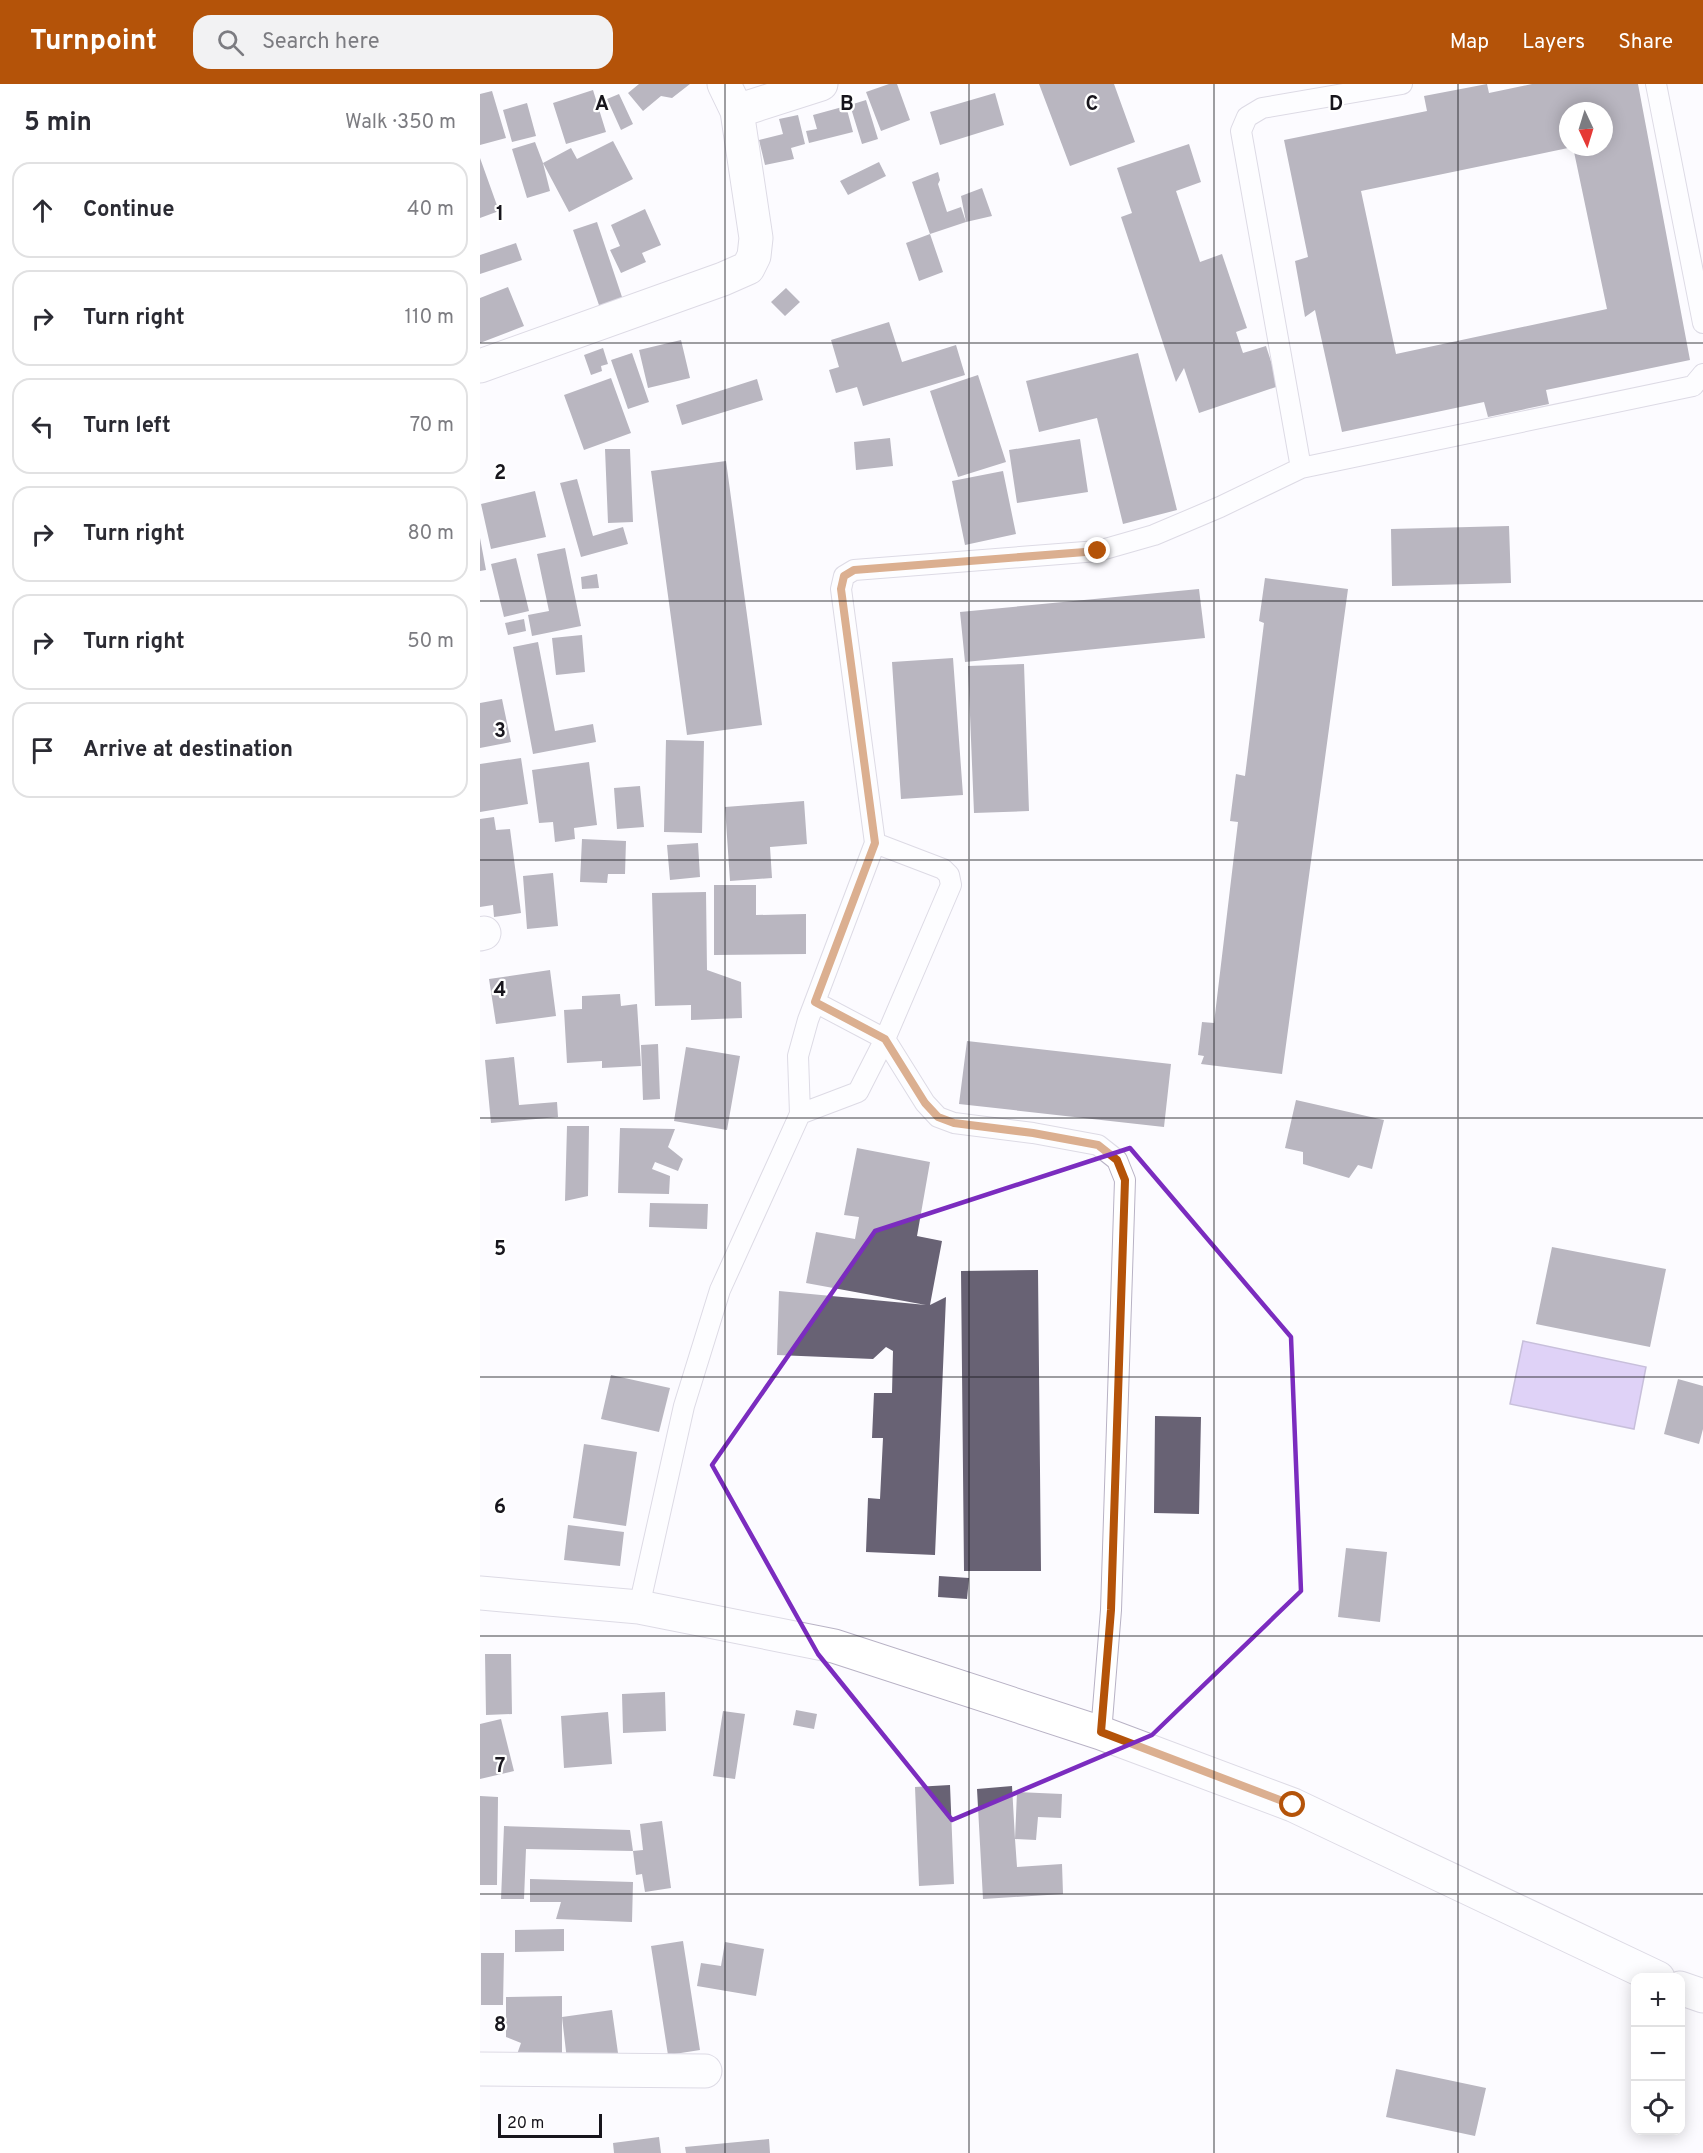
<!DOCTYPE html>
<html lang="en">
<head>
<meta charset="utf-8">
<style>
	:root { --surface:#fff; --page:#f2f2f3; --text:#2b2b33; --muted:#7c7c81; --line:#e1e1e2; --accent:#b45309 }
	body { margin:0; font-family:Overpass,sans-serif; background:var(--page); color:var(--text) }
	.controls { position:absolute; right:18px; bottom:18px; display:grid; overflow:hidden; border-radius:12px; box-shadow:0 3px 15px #0003 }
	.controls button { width:54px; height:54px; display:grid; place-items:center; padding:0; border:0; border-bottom:2px solid var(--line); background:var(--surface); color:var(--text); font:30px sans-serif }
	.compass { position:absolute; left:1079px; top:18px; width:54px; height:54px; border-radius:50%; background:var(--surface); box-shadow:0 3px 15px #0003; rotate:176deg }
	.scale { position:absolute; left:18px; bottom:15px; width:104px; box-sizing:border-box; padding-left:6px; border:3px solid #17151c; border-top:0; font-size:16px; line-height:21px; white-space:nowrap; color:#17151c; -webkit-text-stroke:4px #fff; paint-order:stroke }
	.stop { position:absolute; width:18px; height:18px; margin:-14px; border:4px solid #b45309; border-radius:50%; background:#fff }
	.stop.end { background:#b45309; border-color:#fff; box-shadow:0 2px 6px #0008 }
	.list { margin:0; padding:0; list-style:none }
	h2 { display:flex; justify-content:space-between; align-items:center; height:78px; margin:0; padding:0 24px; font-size:26px }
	h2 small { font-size:20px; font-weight:400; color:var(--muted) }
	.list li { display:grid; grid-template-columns:39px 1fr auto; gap:18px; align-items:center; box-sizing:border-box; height:96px; margin:0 12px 12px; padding:0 12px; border:2px solid var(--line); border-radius:18px }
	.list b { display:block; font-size:22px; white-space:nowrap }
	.list em { font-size:20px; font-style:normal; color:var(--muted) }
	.icon { flex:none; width:33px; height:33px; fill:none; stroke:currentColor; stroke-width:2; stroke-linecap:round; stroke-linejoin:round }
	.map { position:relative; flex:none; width:1223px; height:2069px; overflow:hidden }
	header { display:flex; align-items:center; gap:36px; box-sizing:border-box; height:84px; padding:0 30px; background:var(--accent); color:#fff }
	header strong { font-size:28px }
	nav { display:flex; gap:33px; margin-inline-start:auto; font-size:21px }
	.search { width:420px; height:54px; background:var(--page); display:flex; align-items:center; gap:15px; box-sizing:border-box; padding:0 21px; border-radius:18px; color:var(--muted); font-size:22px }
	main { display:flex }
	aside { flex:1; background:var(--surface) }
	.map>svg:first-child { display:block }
	.water { fill:#bca1ee; stroke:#8a77af; stroke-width:1.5 }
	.building { fill:#686274; fill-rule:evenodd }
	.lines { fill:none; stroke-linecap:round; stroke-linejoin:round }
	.lane-casing { stroke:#b8b2c5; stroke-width:22 }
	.street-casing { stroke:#b8b2c5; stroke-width:35 }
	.lane { stroke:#fff; stroke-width:20 }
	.street { stroke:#fff; stroke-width:33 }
	.route { stroke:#b45309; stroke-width:8 }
	.marked { fill:none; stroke:#7b2cbf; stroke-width:4.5; stroke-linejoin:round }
	.grid { fill:none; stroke:#17151c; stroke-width:1.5; stroke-opacity:0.55 }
	.grid-label { font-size:20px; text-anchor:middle; font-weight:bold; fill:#17151c; stroke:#fff; stroke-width:4.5; stroke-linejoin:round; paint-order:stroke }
</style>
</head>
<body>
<header>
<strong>Turnpoint</strong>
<div class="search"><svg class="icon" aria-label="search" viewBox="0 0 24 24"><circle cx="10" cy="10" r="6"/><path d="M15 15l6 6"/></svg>Search here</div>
<nav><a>Map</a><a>Layers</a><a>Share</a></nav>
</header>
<main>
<aside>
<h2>5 min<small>Walk · 350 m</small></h2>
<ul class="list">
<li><svg class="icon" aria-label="ahead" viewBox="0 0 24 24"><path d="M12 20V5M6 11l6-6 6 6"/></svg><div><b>Continue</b></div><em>40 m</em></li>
<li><svg class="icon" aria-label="right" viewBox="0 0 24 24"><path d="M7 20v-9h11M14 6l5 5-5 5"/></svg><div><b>Turn right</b></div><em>110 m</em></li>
<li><svg class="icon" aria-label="left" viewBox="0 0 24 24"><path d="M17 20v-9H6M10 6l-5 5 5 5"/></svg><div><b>Turn left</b></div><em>70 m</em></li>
<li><svg class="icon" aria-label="right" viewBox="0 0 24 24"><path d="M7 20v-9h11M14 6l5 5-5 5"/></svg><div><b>Turn right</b></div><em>80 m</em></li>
<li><svg class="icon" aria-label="right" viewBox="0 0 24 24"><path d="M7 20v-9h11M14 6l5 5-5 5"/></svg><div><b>Turn right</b></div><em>50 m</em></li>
<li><svg class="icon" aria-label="arrive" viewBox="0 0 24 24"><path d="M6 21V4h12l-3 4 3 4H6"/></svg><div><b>Arrive at destination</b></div></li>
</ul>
</aside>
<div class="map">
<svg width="1223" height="2069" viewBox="0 0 1223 2069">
	<rect width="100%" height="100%" fill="#fcfbff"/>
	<!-- water -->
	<path class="water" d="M1043,1257L1166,1283L1154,1345L1030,1320Z"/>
	<!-- building -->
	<path class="building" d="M159,0H210L192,14L181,12L163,27L148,9Z
		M409,0H417L430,36L401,47L386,8Z
		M559,0H634L655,58L590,82Z
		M1007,0L1009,9L1052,0H1158L1210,276L1066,306L1069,320L1008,333L1004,318L862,348L835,226L825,233L815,177L828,173L804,56L947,27L944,12ZM1088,27H1124V63H1093L1127,225L916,270L881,107L1088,64Z
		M113,6L126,48L86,60L73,19Z
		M12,7L26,54L0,61V10Z
		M515,9L524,41L460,61L450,28Z
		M139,10L153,40L141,46L127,15Z
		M386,16L398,55L382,60L370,21Z
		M47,19L56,52L32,58L23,26Z
		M366,22L373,48L329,59L326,47L337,45L333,31Z
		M318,31L325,60L311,64L314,75L285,81L279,56L303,50L299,35Z
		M133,57L153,95L89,128L63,79L91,64L97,75Z
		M55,58L63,79L70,107L47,114L32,65Z
		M709,60L721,98L696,107L720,178L742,170L767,244L756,248L763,269L786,262L799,302L719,329L704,284L696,298L641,133L652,129L637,84Z
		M0,74L19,127L0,134Z
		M399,78L406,92L368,111L360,97Z
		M458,88L460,96L458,100L467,128L481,123L486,138L450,150L432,98Z
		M502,104L512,132L486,138L481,112Z
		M165,125L181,161L162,169L166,178L141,189L130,166L140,162L131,141Z
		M117,138L143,216L120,224L93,146Z
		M450,150L463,188L439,197L426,159Z
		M36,159L42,176L0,190V171Z
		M28,203L44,242L0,259V214Z
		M306,204L320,218L305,232L291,218Z
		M409,238L422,278L476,261L485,291L383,322L377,303L356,309L349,286L359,283L351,256Z
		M201,256L210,294L168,304L159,266Z
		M123,264L128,280L121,282L122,287L111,291L104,271Z
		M152,269L169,318L148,325L131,276Z
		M658,269L697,426L643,440L617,334L559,348L546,297Z
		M498,291L526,378L478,393L450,307Z
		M131,294L151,349L104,366L84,311Z
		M277,295L283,316L202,341L196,321Z
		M410,354L413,382L376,386L374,358Z
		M600,355L608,408L537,419L529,366Z
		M125,365H150L153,438L128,439Z
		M246,377L282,641L207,651L171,387Z
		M523,387L536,450L485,461L472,397Z
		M97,395L113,452L143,443L148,460L101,473L80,399Z
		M55,407L66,453L11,465L1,420Z
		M1029,442L1031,499L912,502L911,445Z
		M0,454L6,486L0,487Z
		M85,464L101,542L52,552L48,531L69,527L57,470Z
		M36,474L49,527L24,533L11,480Z
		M117,490L119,504L102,505L101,493Z
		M785,494L868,505L802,990L721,980L724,972L718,971L722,938L734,939L758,738L750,737L756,690L765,692L784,539L779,537Z
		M719,505L725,554L485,578L480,528Z
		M44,535L46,547L28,551L25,539Z
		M102,551L105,588L76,591L72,554Z
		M58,558L75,647L113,640L116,658L53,670L33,563Z
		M473,574L483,711L421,715L412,578Z
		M544,580L549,727L494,729L488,582Z
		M22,615L31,658L0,664V619Z
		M186,656L224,657L222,749L184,748Z
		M41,674L48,720L0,728V680Z
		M109,678L117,741L94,744L95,755L75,758L73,738L59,739L52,686Z
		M160,702L164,743L137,745L134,704Z
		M324,717L327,760L290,763L292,794L250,797L245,723Z
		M14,733L16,746L30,745L41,829L14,833L13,821L0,823V735Z
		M102,755L146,757L145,790H128L127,799L100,798Z
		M218,759L220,793L190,796L187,761Z
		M73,789L78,842L47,845L43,792Z
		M234,801H276V831L326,830V870L234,871Z
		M226,808L227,886L261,898L262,934L211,936V921L175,922L172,809Z
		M70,886L76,932L16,940L9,895Z
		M140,910L141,922L157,920L161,982L122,984V977L87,979L84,926L102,925V912Z
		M487,957L691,980L684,1043L479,1020Z
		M178,960L180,1015L163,1016L161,961Z
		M206,963L260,972L247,1046L194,1037Z
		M34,973L39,1021L77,1018L78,1033L11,1039L5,976Z
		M816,1016L904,1036L892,1085L878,1081L869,1094L823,1080V1068L805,1064Z
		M87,1042H109L108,1112L85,1117Z
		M140,1044L195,1045L188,1063L203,1075L198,1087L175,1078L172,1085L190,1092L189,1110L138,1109Z
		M377,1064L450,1078L437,1152L462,1157L450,1221L466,1213L455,1471L386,1468L388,1414L400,1415L403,1354H392L394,1309H412L413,1267L406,1263L393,1275L297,1271L299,1207L446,1221L326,1199L336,1148L375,1155L379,1133L364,1131Z
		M170,1119L228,1120L227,1145L169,1143Z
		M1072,1163L1186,1185L1170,1263L1056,1240Z
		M558,1186L561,1487H484L481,1187Z
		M131,1291L190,1304L179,1348L121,1335Z
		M1198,1295L1223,1302V1345L1219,1360L1184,1350Z
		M675,1332L721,1333L719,1430L674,1429Z
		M104,1360L157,1368L146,1442L93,1434Z
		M88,1441L144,1448L140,1482L84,1476Z
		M866,1464L907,1468L900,1538L858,1533Z
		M459,1492L489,1494L487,1515L458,1513Z
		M5,1570H31L32,1630L6,1631Z
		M185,1608L186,1647L143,1649L142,1610Z
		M316,1626L337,1630L334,1645L313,1641Z
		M243,1627L265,1630L255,1695L233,1692Z
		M128,1628L132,1680L84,1684L81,1632Z
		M21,1635L34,1687L0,1695V1640Z
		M470,1701L474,1800L439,1802L435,1703Z
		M532,1702L535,1755L537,1708L582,1710L581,1734L558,1733L556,1756L535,1755L537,1783L582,1780L583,1810L503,1815L497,1705Z
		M0,1712L18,1713L17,1801H0Z
		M182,1737L191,1804L165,1808L162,1790L156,1791L153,1767L163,1766L160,1740Z
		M24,1742L150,1746L153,1767L46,1765L44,1815H21Z
		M50,1795L153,1798L152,1838L76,1835L81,1818H50Z
		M84,1845V1867L35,1868V1846Z
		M203,1857L220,1966L188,1971L171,1862Z
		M245,1858L284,1865L276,1912L217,1902L221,1879L241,1882Z
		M1,1869H24L23,1921H1Z
		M82,1912V1975L35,1976L41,1959L26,1953V1913Z
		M132,1926L138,1969L87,1976L82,1933Z
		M916,1985L1006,2004L995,2052L906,2033Z
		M179,2053L181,2069H134L133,2059Z
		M289,2055L290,2069H206L205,2063Z"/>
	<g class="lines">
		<defs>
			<path id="lane" d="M1176,0L1223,239
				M821,384L761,47L767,33L782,24L922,0
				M335,918L405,955L445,1019L458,1033L474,1039L553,1049L618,1061L637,1076L645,1096L631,1526L621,1649
				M320,1030L378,1008L405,955L471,801L469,791L463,785L395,759
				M159,1523L204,1322L240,1206L320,1030L318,972L328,936L395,759L361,505L364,492L374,486L618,467L674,451L740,423L821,384L1213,302L1223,290"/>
			<path id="street" d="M244,0L257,27
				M0,282L243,195L268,184L274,172L276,154L257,27L341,0
				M0,850L4,849
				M0,1509L159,1523L354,1562L621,1649L813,1721L1178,1894
				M1200,1904L1223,1912
				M0,1985L225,1987"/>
		</defs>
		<!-- lane casing -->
		<use href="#lane" class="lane-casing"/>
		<!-- street casing -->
		<use href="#street" class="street-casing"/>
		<!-- lane -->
		<use href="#lane" class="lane"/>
		<!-- street -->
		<use href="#street" class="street"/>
	</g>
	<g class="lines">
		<!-- route -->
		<path class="route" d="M618,467L374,486L364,492L361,505L395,759L335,918L405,955L445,1019L458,1033L474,1039L553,1049L618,1061L637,1076L645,1096L631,1526L621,1648L813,1721"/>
	</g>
	<!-- marked area -->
	<path d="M0 0H1223V2069H0ZM650,1064L811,1253L821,1507L672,1651L472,1736L338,1570L232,1381L395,1147Z" fill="#fcfbff" fill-opacity=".55" fill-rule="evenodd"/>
	<path class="marked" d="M650,1064L811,1253L821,1507L672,1651L472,1736L338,1570L232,1381L395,1147Z"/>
	<!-- grid -->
	<path class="grid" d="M245,0V2069M489,0V2069M734,0V2069M978,0V2069M0,259H1223M0,517H1223M0,776H1223M0,1034H1223M0,1293H1223M0,1552H1223M0,1810H1223"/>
	<g class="grid-label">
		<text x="122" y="26">A</text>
		<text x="367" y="26">B</text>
		<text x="612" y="26">C</text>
		<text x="856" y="26">D</text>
		<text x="20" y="136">1</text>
		<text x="20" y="395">2</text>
		<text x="20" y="653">3</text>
		<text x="20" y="912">4</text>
		<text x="20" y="1171">5</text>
		<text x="20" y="1429">6</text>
		<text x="20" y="1688">7</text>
		<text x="20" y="1947">8</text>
	</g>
</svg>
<div class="controls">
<button>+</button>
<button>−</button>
<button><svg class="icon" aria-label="locate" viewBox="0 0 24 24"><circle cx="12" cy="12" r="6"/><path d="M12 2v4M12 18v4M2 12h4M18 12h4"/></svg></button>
</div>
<svg class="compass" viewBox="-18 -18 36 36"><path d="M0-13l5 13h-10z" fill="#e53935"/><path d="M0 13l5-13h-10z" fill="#7c7c81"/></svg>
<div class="scale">20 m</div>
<div class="stop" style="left:813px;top:1721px"></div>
<div class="stop end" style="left:618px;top:467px"></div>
</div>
</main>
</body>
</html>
